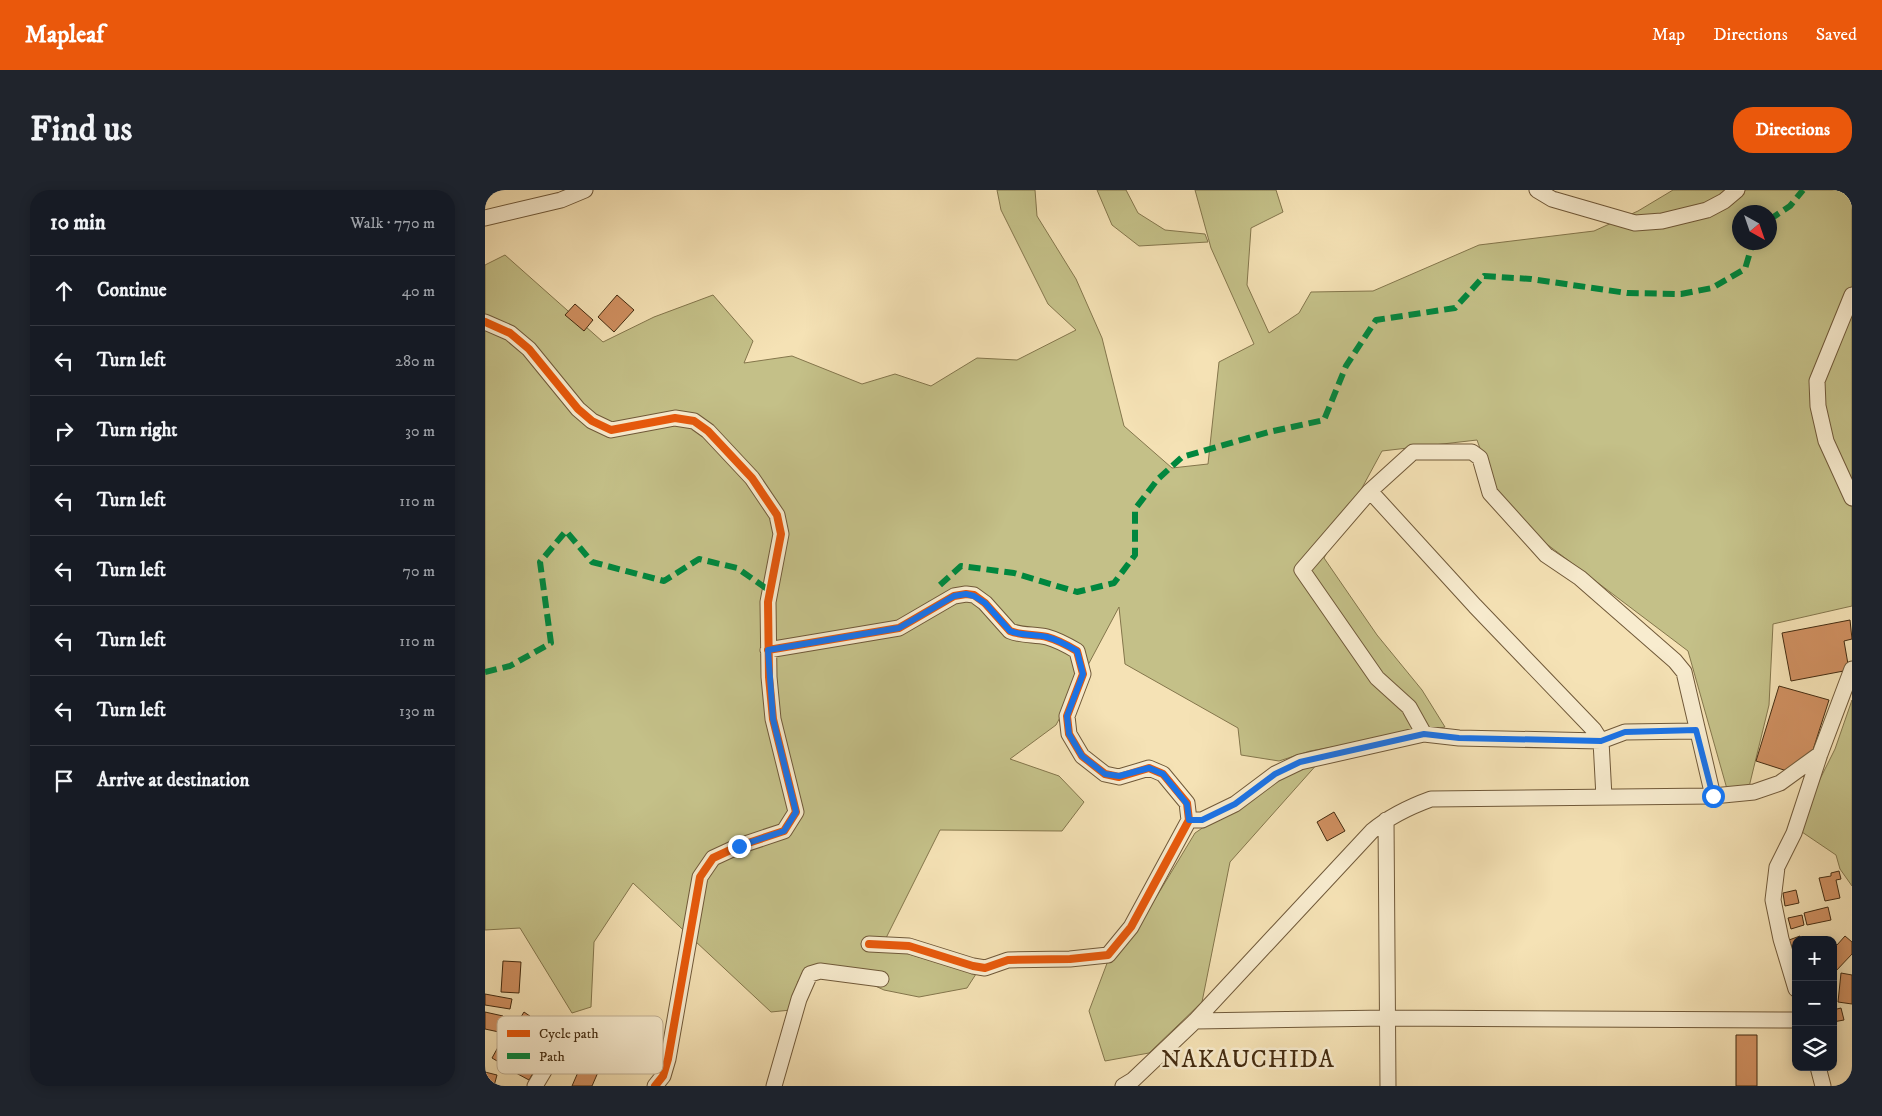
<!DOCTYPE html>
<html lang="en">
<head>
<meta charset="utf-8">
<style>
	:root { --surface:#171b24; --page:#20242c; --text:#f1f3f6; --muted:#9ea1a6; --line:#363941; --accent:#ea580c }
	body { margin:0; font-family:"IM FELL DW Pica",serif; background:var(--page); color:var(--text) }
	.controls { position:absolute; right:15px; bottom:15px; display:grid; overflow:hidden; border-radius:10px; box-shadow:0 2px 12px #0003 }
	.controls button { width:45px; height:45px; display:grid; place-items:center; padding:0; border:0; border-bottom:1px solid var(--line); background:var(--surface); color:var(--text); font:25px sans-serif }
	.compass { position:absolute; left:1247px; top:15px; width:45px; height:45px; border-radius:50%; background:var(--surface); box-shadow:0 2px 12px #0003; rotate:140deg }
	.stop { position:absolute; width:15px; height:15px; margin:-11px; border:4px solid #1a73e8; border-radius:50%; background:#fff }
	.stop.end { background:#1a73e8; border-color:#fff; box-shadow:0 1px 5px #0008 }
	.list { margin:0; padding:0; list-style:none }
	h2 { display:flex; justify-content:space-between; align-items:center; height:65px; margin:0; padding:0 20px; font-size:21px }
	h2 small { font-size:16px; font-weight:400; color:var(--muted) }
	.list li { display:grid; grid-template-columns:32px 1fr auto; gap:15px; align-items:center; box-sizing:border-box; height:70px; padding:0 20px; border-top:1px solid var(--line) }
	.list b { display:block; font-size:19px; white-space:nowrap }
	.list em { font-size:16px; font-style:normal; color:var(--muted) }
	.icon { flex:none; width:28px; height:28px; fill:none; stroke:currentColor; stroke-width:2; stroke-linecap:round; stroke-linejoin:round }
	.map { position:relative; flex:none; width:1367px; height:896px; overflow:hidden; border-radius:20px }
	header { display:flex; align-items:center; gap:30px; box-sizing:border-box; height:70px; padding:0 25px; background:var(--accent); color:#fff }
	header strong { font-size:24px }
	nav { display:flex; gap:28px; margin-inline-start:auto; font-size:18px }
	.intro { display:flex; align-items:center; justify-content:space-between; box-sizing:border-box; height:120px; padding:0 30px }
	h1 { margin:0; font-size:35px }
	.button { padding:12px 22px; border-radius:20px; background:var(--accent); color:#fff; font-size:18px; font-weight:700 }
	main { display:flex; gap:30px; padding:0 30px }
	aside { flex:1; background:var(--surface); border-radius:20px; box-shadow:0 2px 12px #0003 }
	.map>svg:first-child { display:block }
	.green { fill:#c4c088; stroke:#84764c; fill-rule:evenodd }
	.building { fill:#d09061; stroke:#432b10 }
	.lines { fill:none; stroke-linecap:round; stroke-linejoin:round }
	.minor-casing { stroke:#705939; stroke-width:17 }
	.minor { stroke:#f8eccf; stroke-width:15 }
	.quiet { stroke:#00873e; stroke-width:6; stroke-dasharray:12 6; stroke-linecap:butt }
	.cycleway-casing { stroke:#f8eccf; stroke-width:11 }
	.cycleway { stroke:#e8590c; stroke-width:8 }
	.route { stroke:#1a73e8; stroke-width:6 }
	.labels { text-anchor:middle; stroke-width:5; stroke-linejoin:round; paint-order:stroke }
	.quarter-label { font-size:24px; letter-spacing:1px; fill:#432b10; stroke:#f8eccf }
	.key { fill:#f8eccf; stroke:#c2b296; stroke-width:1 }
	.key-label { font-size:14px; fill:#432b10 }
</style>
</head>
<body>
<header>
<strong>Mapleaf</strong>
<nav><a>Map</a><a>Directions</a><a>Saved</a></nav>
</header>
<div class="intro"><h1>Find us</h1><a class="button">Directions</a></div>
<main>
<aside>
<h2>10 min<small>Walk · 770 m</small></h2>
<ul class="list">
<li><svg class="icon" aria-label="ahead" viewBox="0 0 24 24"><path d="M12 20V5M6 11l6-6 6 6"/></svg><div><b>Continue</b></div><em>40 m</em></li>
<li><svg class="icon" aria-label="left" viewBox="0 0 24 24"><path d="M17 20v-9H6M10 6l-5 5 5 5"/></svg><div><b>Turn left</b></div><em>280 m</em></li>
<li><svg class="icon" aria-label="right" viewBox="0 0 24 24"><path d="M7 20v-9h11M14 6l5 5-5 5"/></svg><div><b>Turn right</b></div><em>30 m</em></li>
<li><svg class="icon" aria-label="left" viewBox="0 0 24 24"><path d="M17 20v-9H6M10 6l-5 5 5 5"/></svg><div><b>Turn left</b></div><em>110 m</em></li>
<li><svg class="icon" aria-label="left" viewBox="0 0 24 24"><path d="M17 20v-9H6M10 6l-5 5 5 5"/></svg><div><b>Turn left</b></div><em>70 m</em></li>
<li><svg class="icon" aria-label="left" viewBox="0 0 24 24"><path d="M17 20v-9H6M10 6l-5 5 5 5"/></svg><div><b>Turn left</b></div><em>110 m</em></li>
<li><svg class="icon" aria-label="left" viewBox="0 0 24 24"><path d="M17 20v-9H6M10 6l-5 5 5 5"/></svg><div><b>Turn left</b></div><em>130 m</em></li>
<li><svg class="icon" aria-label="arrive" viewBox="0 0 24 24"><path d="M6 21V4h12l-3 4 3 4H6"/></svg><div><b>Arrive at destination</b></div></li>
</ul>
</aside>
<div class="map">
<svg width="1367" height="896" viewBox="0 0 1367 896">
	<rect width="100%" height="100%" fill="#f5e2b5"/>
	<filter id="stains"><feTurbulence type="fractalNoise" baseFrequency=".004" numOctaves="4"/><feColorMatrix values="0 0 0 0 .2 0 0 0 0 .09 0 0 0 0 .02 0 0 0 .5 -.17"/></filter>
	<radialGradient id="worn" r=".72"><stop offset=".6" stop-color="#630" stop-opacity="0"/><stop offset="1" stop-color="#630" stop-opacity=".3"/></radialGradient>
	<!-- green -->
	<path class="green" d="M512,0H550L552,26L591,89L617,148L639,236L687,278L723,274L734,172L769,154L726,58L710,0H791L798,22L766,38L762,95L784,143L814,123L826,102L888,101L994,55L1109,41L1153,21L1188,0H1367V416L1288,434L1284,515L1264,597L1242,599L1203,461L1055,349L1011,303L992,250L897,261L839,368L892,445L937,500L960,537L825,561L794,571L756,565L753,538L640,474L634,417L571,535L525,569L574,586L599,612L577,641L455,640L397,756L491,784L482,798L434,807L399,800L349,777H326L313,791L306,820L286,822L148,693L109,752L106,817L87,823L35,738L0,740V75L20,65L118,152L169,127L228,105L268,151L259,173L307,166L377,194L410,184L446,196L492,168L532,170L591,140L563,114L516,20ZM1254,22H1284V52H1254Z
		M612,0H641L653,23L680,40L720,44L723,52L654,56L627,35Z
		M1367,510V696L1355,679L1351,665L1317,642L1327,605L1350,559Z
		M834,572L745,672L717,812L664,863L620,871L604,821L624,768L647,747L710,643L794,586Z"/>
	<!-- building -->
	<path class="building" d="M132,105L149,120L129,142L113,127Z
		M90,114L108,130L99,141L80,125Z
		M1365,430L1367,449L1359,451L1364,480L1306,491L1297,443Z
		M1294,496L1344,510L1327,563L1302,581L1271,571Z
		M849,622L860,641L842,651L832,632Z
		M1354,681L1356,689L1351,690L1355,708L1340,711L1334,688L1346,686V683Z
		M1311,700L1314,713L1300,716L1298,703Z
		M1343,717L1346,730L1322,735L1319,723Z
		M1317,725L1319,735L1306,739L1303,728Z
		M1315,746L1316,750H1311V762H1309L1304,750Z
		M1360,746L1367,752V764L1350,782L1348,781V752L1352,755Z
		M18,771L36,772L34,803L16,802Z
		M1356,783L1367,785V814L1353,812Z
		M0,804L27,809L25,819L0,815Z
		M1356,818L1359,830L1348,832V820Z
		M0,822L18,826L14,842L0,839Z
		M39,822L52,831L43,845L41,843L37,849L26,843Z
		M1251,845H1272V896H1251Z
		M17,850L30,858L19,875L7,868Z
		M42,863L55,871L44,890L31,883Z
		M97,873L114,880L107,896H87Z
		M0,882L12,885L9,896H0Z"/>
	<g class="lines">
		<defs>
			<path id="minor" d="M1052,0L1067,9L1150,33L1177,31L1222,20L1239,11L1252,0
				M0,28L76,10L100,0
				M1367,105L1332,191L1333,216L1341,251L1367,308
				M0,132L25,143L44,159L93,219L107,231L126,240L190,228L209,231L223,241L267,288L292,325L296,344L283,412L284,487L288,529L311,622L299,641L254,656L228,668L215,687L183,869L178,886L170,896
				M885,301L990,416L1109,540L1116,551L1119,607
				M283,460L414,438L469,406L481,404L489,405L500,413L525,441C537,446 550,444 562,447C573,450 582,455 592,461L598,484L582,526L584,544L597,566L620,584L634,587L664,578L678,584L702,613L704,630L646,737L623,765L585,769L523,770L500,778L488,776L424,756L384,754
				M939,544L924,517L892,488L817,380L885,301L928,262H987L995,268L1005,303L1061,365L1095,388L1190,471L1199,482L1228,606
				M704,630H717L750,614L790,584L815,572L939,544L974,548L1116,551L1140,542L1211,541
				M901,630L903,896
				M1311,799L1296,749L1288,710L1292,677L1309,643L1335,564
				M710,831L902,828L1311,830
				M1333,877L1338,896
				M50,896L78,849
				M289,896L314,809L325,784L335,781L396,789
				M638,896L648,890L710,831L887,641C905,626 924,617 946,609L1228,606L1269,602L1295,593L1335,564L1367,479"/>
		</defs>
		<!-- minor casing -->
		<use href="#minor" class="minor-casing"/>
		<!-- minor -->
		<use href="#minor" class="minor"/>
		<!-- quiet -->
		<path class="quiet" d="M1284,30L1305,16L1318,0
			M455,395L476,376L529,383L592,402L629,393L650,365V319L673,289L697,267L784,242L839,230L861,176L891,130L970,118L999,86L1046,89L1142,103L1196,104L1227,98L1260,79L1268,52
			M0,482L25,476L66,453L55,372L81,341L107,372L179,391L214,369L252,378L285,401"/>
		<defs>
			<path id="cycleway" d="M0,132L25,143L44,159L93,219L107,231L126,240L190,228L209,231L223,241L267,288L292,325L296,344L283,412L284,487L288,529L311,622L299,641L254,656L228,668L215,687L183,869L178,886L170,896
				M283,460L414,438L469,406L481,404L489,405L500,413L525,441C537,446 550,444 562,447C573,450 582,455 592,461L598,484L582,526L584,544L597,566L620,584L634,587L664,578L678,584L702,613L704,630L646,737L623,765L585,769L523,770L500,778L488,776L424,756L384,754"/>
		</defs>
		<!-- cycleway casing -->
		<use href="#cycleway" class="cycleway-casing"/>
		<!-- cycleway -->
		<use href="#cycleway" class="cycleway"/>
	</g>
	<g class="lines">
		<!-- route -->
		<path class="route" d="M254,656L299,641L311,622L288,529L283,460L414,438L469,406L481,404L489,406L500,413L525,441C537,446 550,444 562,447C573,450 582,455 592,461L598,484L582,526L584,544L597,566L620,584L634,586L664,578L678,584L702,614L704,630H717L750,614L790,584L815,572L939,544L974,548L1116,551L1140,542L1211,540L1228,606"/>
	</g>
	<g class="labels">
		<!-- quarter labels -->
		<g class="quarter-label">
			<text x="763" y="877">NAKAUCHIDA</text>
		</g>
	</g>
	<!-- legend -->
	<rect x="12" y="826" width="166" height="58" rx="8" class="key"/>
	<rect x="22" y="840" width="23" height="7" fill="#e8590c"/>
	<rect x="22" y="863" width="23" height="6" fill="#00873e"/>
	<g class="key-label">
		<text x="54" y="848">Cycle path</text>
		<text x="54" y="871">Path</text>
	</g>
	<rect width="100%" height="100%" filter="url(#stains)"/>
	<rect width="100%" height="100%" fill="url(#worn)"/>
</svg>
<div class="controls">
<button>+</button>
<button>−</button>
<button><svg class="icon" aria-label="layers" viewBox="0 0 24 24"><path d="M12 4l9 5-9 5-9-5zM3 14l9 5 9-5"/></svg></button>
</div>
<svg class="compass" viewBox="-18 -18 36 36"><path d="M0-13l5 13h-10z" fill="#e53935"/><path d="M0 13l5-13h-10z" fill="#9ea1a6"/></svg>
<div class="stop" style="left:1228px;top:606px"></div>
<div class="stop end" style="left:254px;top:656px"></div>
</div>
</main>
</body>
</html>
